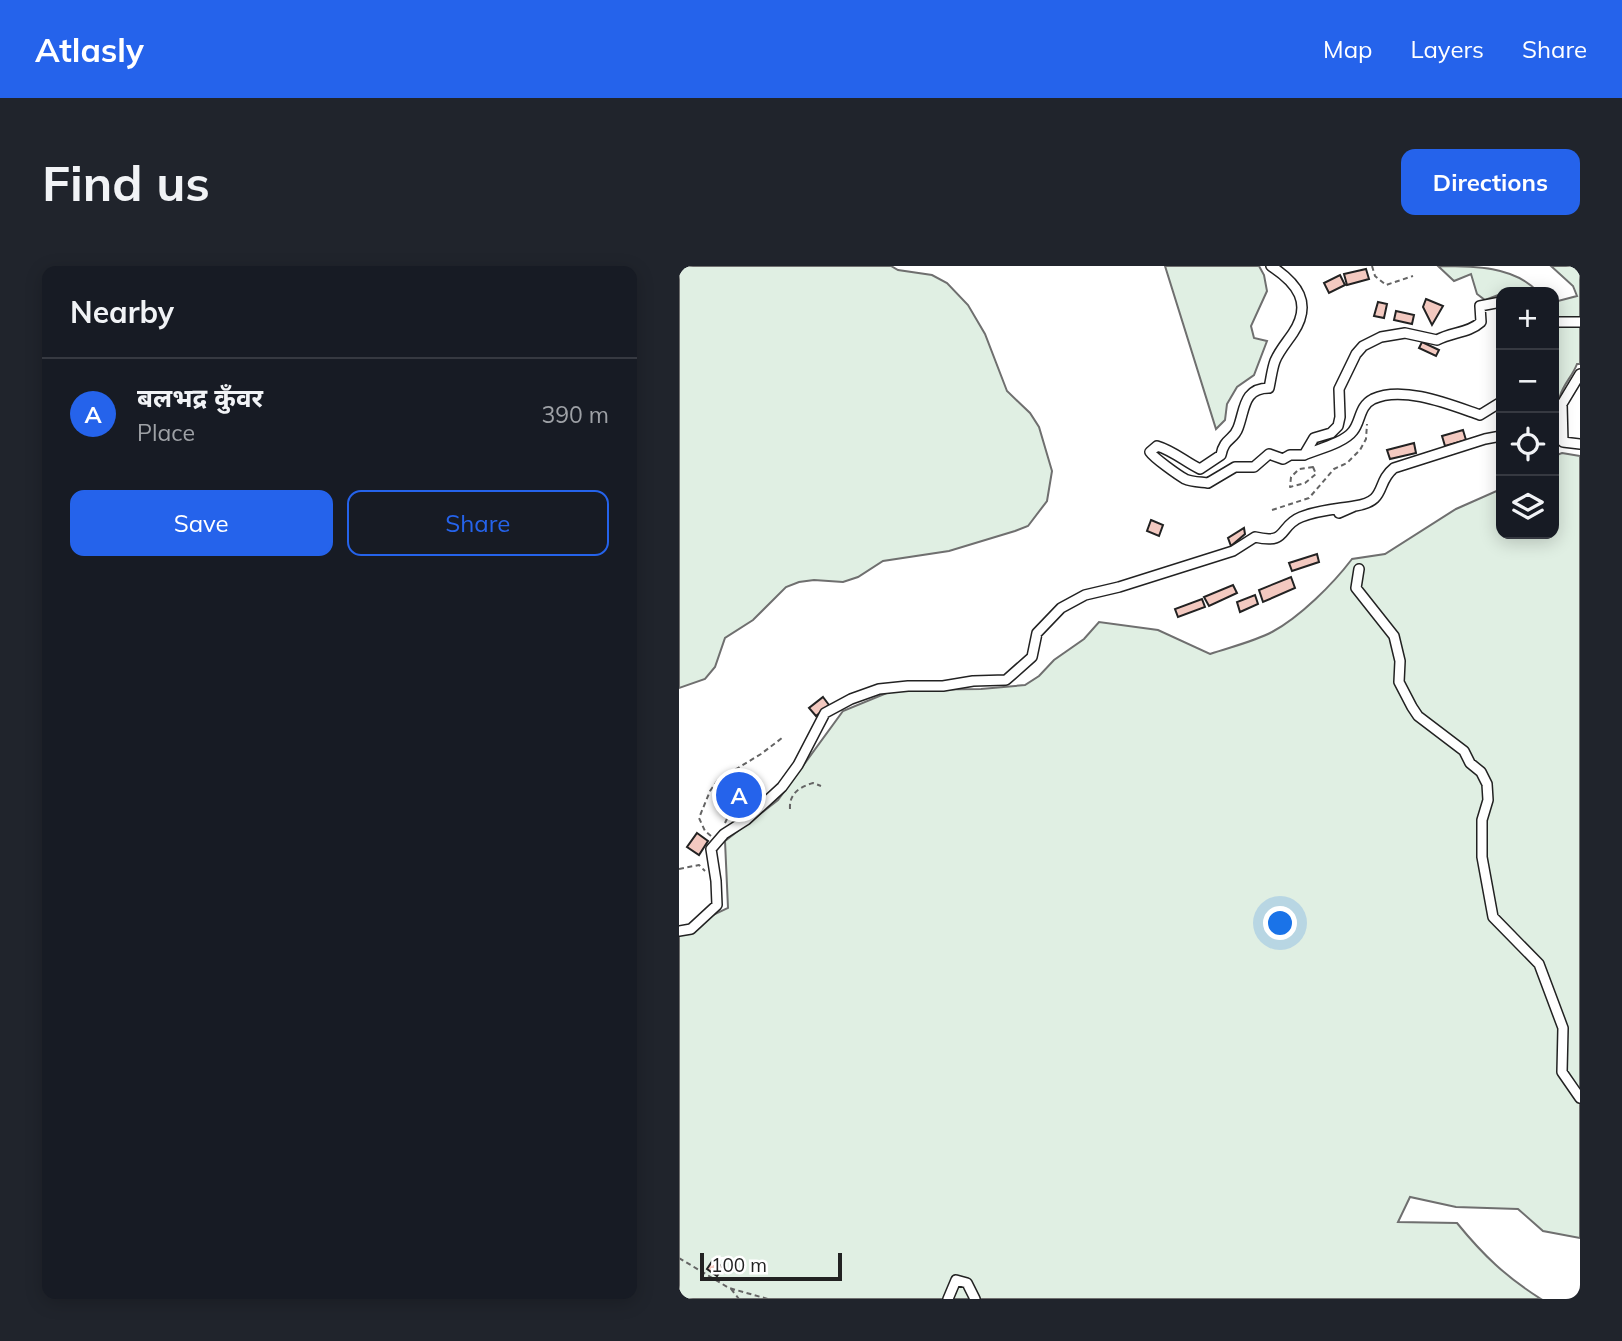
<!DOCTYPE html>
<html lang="en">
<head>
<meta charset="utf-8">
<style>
	:root { --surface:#171b24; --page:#20242c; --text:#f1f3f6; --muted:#9ea1a6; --line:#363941; --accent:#2563eb }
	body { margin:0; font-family:Mulish,"Noto Sans Devanagari",sans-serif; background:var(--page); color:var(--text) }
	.controls { position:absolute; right:21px; top:21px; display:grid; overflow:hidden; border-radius:14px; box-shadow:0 4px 18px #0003 }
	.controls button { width:63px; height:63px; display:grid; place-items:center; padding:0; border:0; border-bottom:2px solid var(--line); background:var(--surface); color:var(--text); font:35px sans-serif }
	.scale { position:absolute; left:21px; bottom:18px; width:142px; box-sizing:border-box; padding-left:7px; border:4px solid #222; border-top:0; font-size:19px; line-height:24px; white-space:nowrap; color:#222; -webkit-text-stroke:5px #fff; paint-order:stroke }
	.you { position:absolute; left:602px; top:658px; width:24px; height:24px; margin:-18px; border:5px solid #fff; border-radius:50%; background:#1a73e8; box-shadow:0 0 0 10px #1a73e833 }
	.badge { display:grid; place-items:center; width:46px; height:46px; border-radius:50%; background:var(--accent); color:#fff; font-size:23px; font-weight:700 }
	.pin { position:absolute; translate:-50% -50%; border:4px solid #fff; box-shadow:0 2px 7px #0006 }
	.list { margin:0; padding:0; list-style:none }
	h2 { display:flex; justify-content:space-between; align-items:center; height:91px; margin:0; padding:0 28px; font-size:30px }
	h2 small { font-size:23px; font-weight:400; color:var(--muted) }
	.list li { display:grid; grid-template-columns:46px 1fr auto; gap:21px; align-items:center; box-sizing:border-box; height:112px; padding:0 28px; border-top:2px solid var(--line) }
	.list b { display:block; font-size:26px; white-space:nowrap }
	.list p { margin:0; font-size:23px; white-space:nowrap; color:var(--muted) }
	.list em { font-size:23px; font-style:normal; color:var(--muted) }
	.actions { display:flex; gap:14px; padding:21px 28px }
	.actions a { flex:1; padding:16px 0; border:2px solid var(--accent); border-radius:14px; text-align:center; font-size:24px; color:var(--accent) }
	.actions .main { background:var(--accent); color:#fff }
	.icon { flex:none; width:38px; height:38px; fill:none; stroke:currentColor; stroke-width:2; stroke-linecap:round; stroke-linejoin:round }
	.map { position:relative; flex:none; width:901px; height:1033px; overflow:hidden; border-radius:14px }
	header { display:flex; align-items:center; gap:42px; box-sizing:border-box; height:98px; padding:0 35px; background:var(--accent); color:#fff }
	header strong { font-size:33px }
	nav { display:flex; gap:38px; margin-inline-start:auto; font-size:24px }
	.intro { display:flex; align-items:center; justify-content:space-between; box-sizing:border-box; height:168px; padding:0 42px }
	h1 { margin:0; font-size:49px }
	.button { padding:18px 32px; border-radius:14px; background:var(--accent); color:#fff; font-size:24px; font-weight:700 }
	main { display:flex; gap:42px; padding:0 42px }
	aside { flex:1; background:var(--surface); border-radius:14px; box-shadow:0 4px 18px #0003 }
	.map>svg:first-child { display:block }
	.green { fill:#e0efe3; stroke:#6f6f6f; stroke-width:2 }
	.building { fill:#f3c9c0; stroke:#222; stroke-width:2 }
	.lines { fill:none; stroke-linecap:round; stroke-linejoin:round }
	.street-casing { stroke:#222; stroke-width:12 }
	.path { stroke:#646464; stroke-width:2; stroke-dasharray:5 3.5; stroke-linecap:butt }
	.street { stroke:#fff; stroke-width:9 }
</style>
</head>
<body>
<header>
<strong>Atlasly</strong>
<nav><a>Map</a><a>Layers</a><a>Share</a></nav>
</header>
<div class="intro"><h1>Find us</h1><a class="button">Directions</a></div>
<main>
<aside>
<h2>Nearby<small></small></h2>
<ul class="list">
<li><span class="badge">A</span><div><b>बलभद्र कुँवर</b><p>Place</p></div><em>390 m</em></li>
</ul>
<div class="actions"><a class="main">Save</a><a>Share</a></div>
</aside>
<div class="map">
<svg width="901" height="1033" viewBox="0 0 901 1033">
	<rect width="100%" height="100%" fill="#fff"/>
	<!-- green -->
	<path class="green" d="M0,0H212L219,4L253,9L268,17L289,39L306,68L328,125L351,147L360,161L373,205L368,235L349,260L336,265L270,285L204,295L179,311L164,316L135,314L120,316L107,321L74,354L46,372L36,401L26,413L0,422Z
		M486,0H580L585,9L588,25L572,60L575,72L588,75L575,109L558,121L548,138L546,154L537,163Z
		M759,0C795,0 835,0 859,26H822V28L806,34L798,28L792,8L775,15Z
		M872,0H901V98H898C893,111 885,117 881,130L875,133V36L898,30L894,20Z
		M883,187L901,190V972L864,965L839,943L777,941L731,931L719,956L778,957C804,989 827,1011 862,1033H0V665L49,642L46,575L99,534L164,445L215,424L302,423L346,419L360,410L375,394L405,373L420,356L479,364L531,388C551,381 574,376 593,366C621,351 654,318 673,293L706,288L777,243L822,223V268H875V190Z"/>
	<!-- building -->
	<path class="building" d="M687,3L690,13L668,19L665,8Z
		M661,9L666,19L650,27L645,17Z
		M747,33L764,40L753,59L744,41Z
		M699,36L708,38L705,52L695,50Z
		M717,45L735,49L733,58L715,54Z
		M743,76L760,84L757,90L740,82Z
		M784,164L787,174L766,180L763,170Z
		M735,177L737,187L711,193L708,184Z
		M472,254L484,259L480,270L468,265Z
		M565,262L566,268L552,280L549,272Z
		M638,288L640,296L613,305L610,297Z
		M612,311L616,322L584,336L580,324Z
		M554,319L558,327L530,340L525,331Z
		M576,329L579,338L561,346L558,336Z
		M523,333L526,341L499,351L496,343Z
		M144,431L150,439L137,450L130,442Z
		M18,567L29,575L20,589L8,581Z
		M34,994L44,1001L38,1010L28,1003Z"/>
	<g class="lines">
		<defs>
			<path id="street" d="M592,0C618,17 634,37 614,67C608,76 600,85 596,95C593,103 592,113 590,122C564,122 566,144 559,162C555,174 545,172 542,189L521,203C506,196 495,185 478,180L471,186C475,192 499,209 506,213C512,216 522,216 529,217L556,201H575L590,188L604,193L611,189H625
				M822,36L801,40L802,56C790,67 773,66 758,74L726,67L702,71L684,80L677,88L660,123L661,151L659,160L652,167L635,172L625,189C639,183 665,177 674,165C682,155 680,140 694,133C724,119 772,139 801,149L822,136
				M875,56H901
				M875,166L884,176L901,178
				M884,176L883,138L901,108
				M676,240C709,235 696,217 715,202L806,173L822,170
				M680,303L677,322L715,370L721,395L720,416L733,441L739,450L785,485L791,497L802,506L808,518L809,534L803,554V591L814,651L860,698L884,762L883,806L901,832
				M0,665L12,663L38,639L37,615L32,583L45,568L67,554L103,521L119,499L146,447L172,433L200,423L229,420H264L294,415L327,414L353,391L358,367L382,342L406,329L440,321L554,285L576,271C610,279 599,260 622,251C639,244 658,243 676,240L660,247
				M269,1033L277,1014L288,1017L296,1033"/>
		</defs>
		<!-- street casing -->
		<use href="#street" class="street-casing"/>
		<!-- path -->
		<path class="path" d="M693,0L696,10L707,19L734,10
			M634,201L637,208L626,217L611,221L612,211L620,203Z
			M593,244L630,232L655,203L668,197L681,184L687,173L688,158
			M63,519L72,534L57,543L48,528Z
			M111,543C110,528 120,521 134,517L142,520
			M46,557L54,540
			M32,570L26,565L20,552L31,525L39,514L82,488L103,472
			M0,603L20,599L26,605
			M0,992L50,1022L89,1033
			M52,1023L60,1033"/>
		<!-- street -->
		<use href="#street" class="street"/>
	</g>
</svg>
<div class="controls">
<button>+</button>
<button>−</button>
<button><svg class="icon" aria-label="locate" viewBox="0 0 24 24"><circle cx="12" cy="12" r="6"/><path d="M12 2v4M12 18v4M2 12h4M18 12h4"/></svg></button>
<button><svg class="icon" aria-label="layers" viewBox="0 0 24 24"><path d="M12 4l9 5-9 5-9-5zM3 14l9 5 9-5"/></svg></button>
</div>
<div class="scale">100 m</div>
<div class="you"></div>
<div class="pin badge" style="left:60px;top:529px">A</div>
</div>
</main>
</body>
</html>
